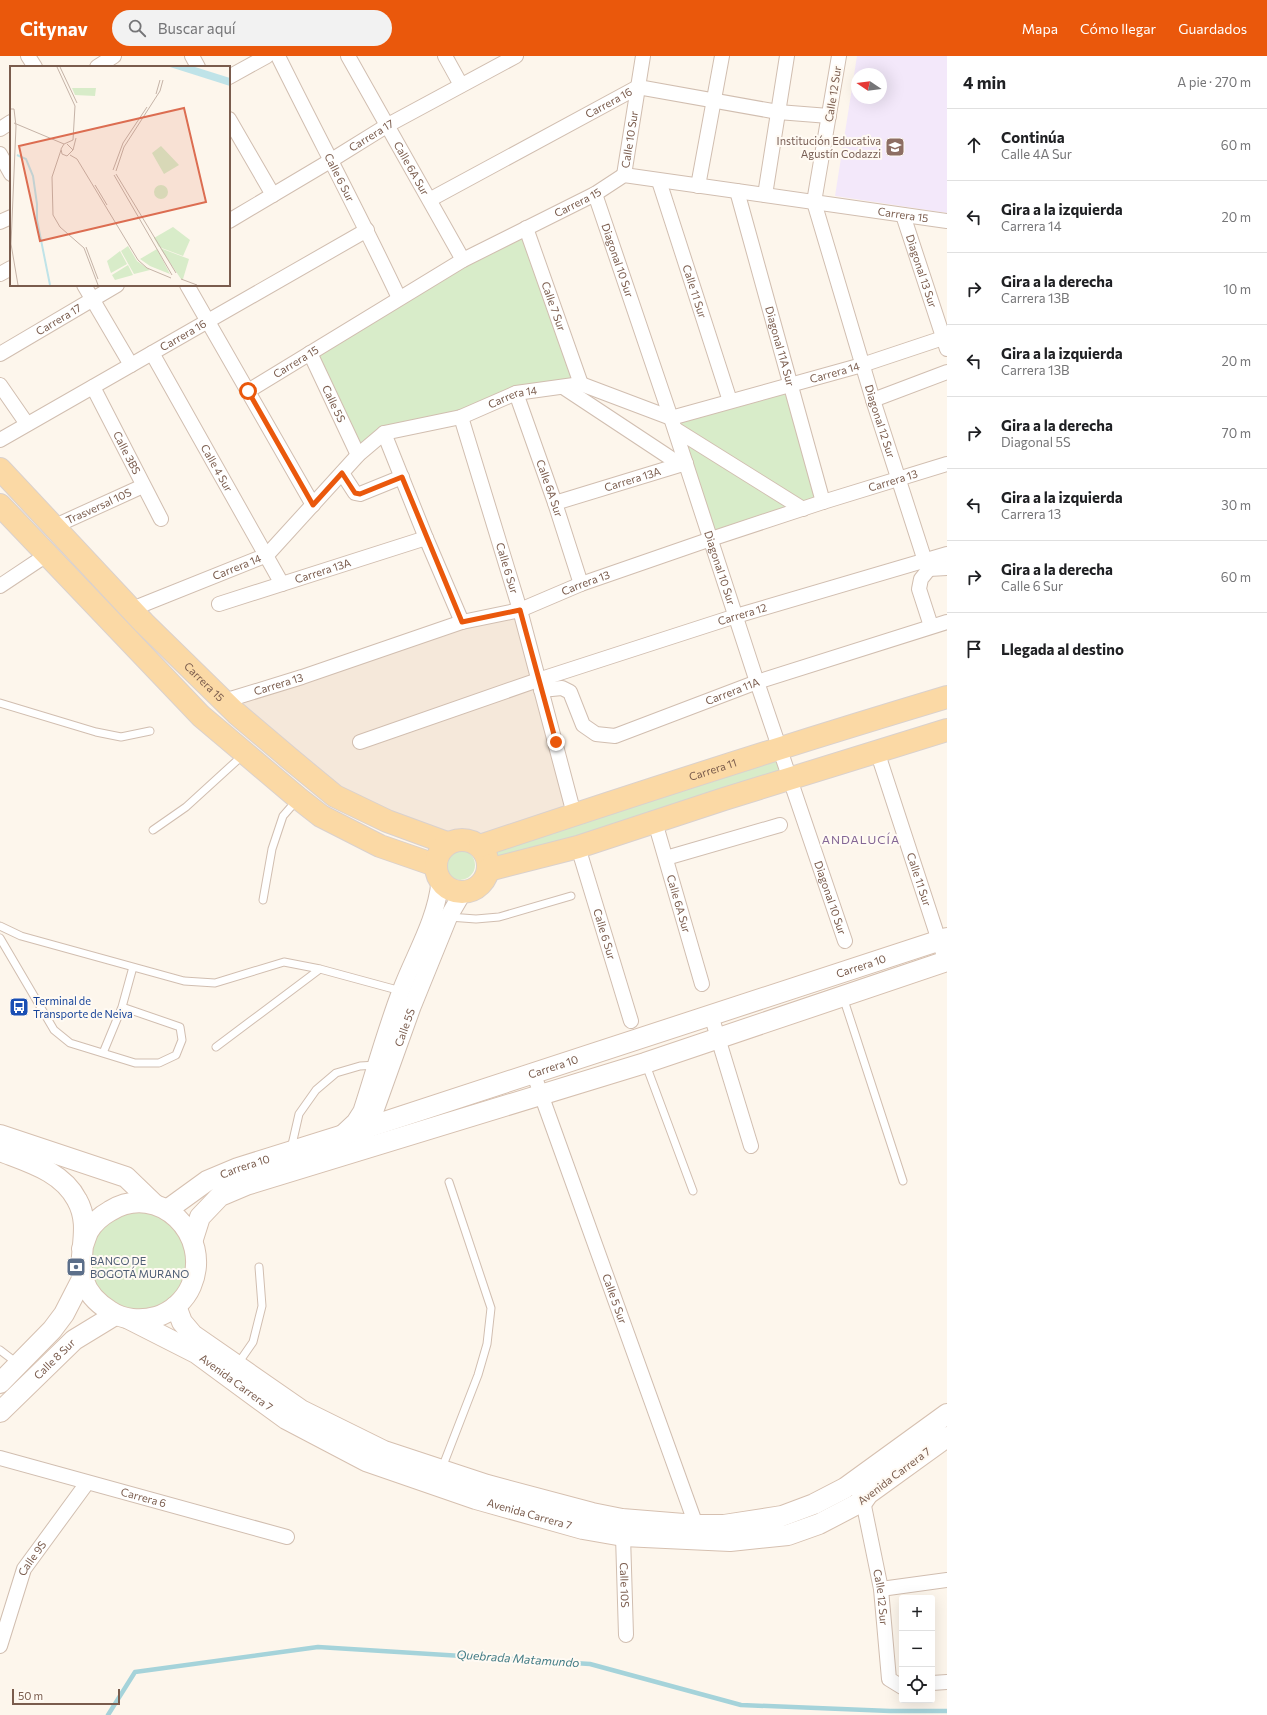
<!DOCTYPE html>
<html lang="es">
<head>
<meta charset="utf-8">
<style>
	:root { --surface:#fff; --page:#f2f2f2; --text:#202124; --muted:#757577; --line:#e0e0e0; --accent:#ea580c }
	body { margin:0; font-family:Commissioner,sans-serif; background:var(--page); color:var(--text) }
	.controls { position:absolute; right:12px; bottom:12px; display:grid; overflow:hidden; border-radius:4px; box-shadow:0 4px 16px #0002 }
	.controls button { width:36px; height:36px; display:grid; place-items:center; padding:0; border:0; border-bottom:1px solid var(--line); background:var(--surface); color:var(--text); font:20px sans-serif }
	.compass { position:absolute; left:851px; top:12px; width:36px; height:36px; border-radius:50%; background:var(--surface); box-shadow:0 4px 16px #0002; rotate:283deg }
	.scale { position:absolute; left:12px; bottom:10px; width:108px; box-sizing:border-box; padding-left:4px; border:2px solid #7a5c4d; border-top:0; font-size:11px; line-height:14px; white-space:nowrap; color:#7a5c4d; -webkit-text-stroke:3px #fffaf3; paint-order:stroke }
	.stop { position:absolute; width:12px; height:12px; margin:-9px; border:3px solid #ea580c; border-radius:50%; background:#fff }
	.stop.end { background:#ea580c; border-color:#fff; box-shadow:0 1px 4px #0008 }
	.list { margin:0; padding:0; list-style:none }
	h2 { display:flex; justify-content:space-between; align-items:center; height:52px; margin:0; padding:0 16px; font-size:17px }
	h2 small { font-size:13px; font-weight:400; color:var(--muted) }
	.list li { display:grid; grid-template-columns:26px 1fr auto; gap:12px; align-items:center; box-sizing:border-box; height:72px; padding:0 16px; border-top:1px solid var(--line) }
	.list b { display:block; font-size:15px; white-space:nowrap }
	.list p { margin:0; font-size:13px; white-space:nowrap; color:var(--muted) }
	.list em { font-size:13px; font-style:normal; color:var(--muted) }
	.icon { flex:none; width:22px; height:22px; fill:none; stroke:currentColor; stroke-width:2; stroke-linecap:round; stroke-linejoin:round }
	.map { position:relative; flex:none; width:947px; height:1659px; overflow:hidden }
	header { display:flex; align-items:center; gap:24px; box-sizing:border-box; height:56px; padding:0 20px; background:var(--accent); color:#fff }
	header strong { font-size:19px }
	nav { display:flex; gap:22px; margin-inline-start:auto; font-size:14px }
	.search { width:280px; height:36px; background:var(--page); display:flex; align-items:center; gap:10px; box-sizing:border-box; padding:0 14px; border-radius:22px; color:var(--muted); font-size:15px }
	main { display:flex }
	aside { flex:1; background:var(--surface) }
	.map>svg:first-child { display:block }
	.residential { fill:#f5e8da }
	.education { fill:#f3e8fa; fill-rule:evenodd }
	.green { fill:#d8ecc9 }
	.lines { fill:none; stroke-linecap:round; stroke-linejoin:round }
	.stream { stroke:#a5d3da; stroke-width:4.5 }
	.service-casing { stroke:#d1beb0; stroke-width:9 }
	.minor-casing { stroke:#d1beb0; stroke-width:16 }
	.tertiary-casing { stroke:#d1beb0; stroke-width:19 }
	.secondary-casing { stroke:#d6c0b0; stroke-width:22 }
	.primary-casing { stroke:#dad1cd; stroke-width:24 }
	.service { stroke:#fff; stroke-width:7 }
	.minor { stroke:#fff; stroke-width:14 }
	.tertiary { stroke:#fff; stroke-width:17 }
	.secondary { stroke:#fff; stroke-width:20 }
	.primary { stroke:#fbd9a5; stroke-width:22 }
	.route { stroke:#ea580c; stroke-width:5 }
	.labels { text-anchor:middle; stroke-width:4; stroke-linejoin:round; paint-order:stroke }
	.street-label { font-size:11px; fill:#7a5c4d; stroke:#fffaf3 }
	.education-label { font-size:11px; fill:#785e54; stroke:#fffaf3; text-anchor:end }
	.transit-label { font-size:11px; fill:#164399; stroke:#fffaf3; text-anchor:start }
	.service-label { font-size:11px; fill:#4e5e75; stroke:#fffaf3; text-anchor:start }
	.neighbourhood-label { font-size:12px; letter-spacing:1px; fill:#846695; stroke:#fffaf3 }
	.water-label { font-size:12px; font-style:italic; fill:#437c86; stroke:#fffaf3 }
	.inset-river { fill:none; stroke:#bfe3e8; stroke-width:2 }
	.inset-road { fill:none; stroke:#c5b3a7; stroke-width:1 }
	.view { fill:#dc6d51; fill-opacity:0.15; stroke:#dc6d51; stroke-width:2 }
	.inset-edge { fill:none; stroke:#7a5c4d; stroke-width:2 }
</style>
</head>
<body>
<header>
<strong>Citynav</strong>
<div class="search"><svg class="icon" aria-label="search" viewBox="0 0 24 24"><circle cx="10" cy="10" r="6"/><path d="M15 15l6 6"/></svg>Buscar aquí</div>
<nav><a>Mapa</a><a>Cómo llegar</a><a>Guardados</a></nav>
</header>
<main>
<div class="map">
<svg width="947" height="1659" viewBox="0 0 947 1659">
	<rect width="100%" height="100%" fill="#fdf6ec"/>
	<!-- residential -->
	<path class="residential" d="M520,554L574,758L472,785L464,783L455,784L387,765L224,645Z"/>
	<!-- education -->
	<path class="education" d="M857,0H947V157L835,140ZM857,18H881V42H857Z"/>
	<!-- green -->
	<path class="green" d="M526,172L581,328L516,337L461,361L384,377L358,399L310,297Z
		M787,334L817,442L714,478L691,411L681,366Z
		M777,705L780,715L499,804H494L491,795H496Z
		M445 809a15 15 0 1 1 30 0a15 15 0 1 1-30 0Z
		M149,1153L183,1179L189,1207L179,1234L168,1245L156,1251L141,1255L127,1253L113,1248L93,1228L88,1200L98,1172L121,1155Z"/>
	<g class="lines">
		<!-- stream -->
		<path class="stream" d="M108,1659L135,1616L318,1591L590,1608L741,1649L890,1655H947"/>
		<defs>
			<path id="service" d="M0,647L96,676L121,681L150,675
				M153,774L186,751L243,699
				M263,844L272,793L283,760L297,744
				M449,861L476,863L499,861L571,840
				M0,870L21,880L184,925L215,927L284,906L320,913L401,935
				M0,882L54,974L70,987L135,1007H159L176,999L182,984L180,971L122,951L133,911
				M843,941L903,1125
				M216,991L320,913
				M103,997L122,951
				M646,1009L693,1135
				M291,1093L299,1058L316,1034L336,1017L360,1010L377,1009
				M0,1294L17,1307
				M237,1309L253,1286L262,1250L259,1211
				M442,1412L478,1319L487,1288L491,1252L449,1126"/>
			<g id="minor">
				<path d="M28,0L35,11"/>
				<path d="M192,0L198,11"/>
				<path id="s1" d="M278,0C318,81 361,161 399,242"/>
				<path id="s2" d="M348,0L463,204"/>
				<path d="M445,0L461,29"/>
				<path id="s3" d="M839,0L814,146L873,344L925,505L929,513L947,512"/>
				<path d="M97,11L114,0"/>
				<path d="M229,21L267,0"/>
				<path d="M229,63L273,139"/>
				<path d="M0,73L11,66"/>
				<path d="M0,98L11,118"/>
				<path id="s4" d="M624,119L643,0"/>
				<path id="s5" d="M659,125L730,345"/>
				<path d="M698,130L722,0"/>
				<path id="s6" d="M737,135L823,446"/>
				<path id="s7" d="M595,138L671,362L757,626L845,885"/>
				<path d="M765,139L787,0"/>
				<path id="s8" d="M431,143L638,31L778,56L829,60"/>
				<path id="s9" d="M903,159L947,293"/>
				<path id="s10" d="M229,165L330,105L388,69L516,0"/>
				<path d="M0,166L11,161"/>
				<path id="s11" d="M526,172L581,328"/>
				<path d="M0,218L11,212"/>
				<path d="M84,229L131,309"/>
				<path d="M187,229L313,449"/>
				<path id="s12" d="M152,297L282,528"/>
				<path id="s13" d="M310,297L358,399"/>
				<path id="s14" d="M0,298L117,229"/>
				<path d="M0,329L27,368"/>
				<path id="s15" d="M93,331L161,463"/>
				<path d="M563,331L681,409"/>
				<path id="s16" d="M248,335L463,204L595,138L624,119L947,165"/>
				<path id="s17" d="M516,337L555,447L581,528"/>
				<path d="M873,344L947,316"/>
				<path id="s18" d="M461,361L520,554L574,758"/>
				<path d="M675,373L803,453"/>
				<path d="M384,377L426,482L462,566"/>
				<path id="s19" d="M0,384L367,174"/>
				<path d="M342,417L355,437L360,438L402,421"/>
				<path id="s20" d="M555,447L686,407"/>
				<path id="s21" d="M55,470L143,430"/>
				<path d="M929,513L921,523L919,533L931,570"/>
				<path d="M0,530L48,498"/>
				<path id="s22" d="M219,548L426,482"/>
				<path id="s23" d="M132,553L267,499L358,399L384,377L461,361L516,337L581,328L671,362L862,309L943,282"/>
				<path id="s24" d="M541,634L562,632L570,636L583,669L596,678L615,680L757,626L947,566"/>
				<path id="s25" d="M224,645L302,621L462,566L520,554L581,528L711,483L823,446L947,408"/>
				<path id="s26" d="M360,686L538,624L736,560L947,498"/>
				<path id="s27" d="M877,695L946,906"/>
				<path id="s28" d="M655,766L702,928"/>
				<path id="s29" d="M578,791L631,965"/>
				<path d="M666,802L780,769"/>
				<path d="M711,959L751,1090"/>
				<path id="s30" d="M533,1016L696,1469L698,1478"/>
				<path id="s31" d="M0,1402L287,1481"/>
				<path id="s32" d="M859,1438L863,1445L881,1533L889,1623L902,1631"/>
				<path id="s33" d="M623,1480L626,1579"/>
				<path d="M881,1533L947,1524"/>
				<path id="s34" d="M0,1590L24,1513L87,1427"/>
				<path d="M932,1627L947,1626"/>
			</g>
			<g id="tertiary">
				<path id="s35" d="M364,1080L369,1071L412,951L449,860L463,836"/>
				<path d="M339,1081L355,1066L362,1055C375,1015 386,974 401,935C415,898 436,865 440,826"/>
			</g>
			<g id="secondary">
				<path d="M0,1079L126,1121L154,1148"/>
				<path d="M0,1095C28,1106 62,1115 77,1144C99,1183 57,1222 110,1255C123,1264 141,1265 156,1261C172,1256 185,1244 191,1230C213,1179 159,1125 110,1155C101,1160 93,1167 88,1176C86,1181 84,1187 82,1193"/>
				<path id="s36" d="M167,1154L207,1125L238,1112L369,1071L947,882"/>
				<path d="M193,1183L200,1161L220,1140L246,1129L645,1007L947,905"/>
				<path d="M176,1250L182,1266L193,1279L301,1354L384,1395L487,1429L592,1457L622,1463L696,1469H724L782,1460L814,1448L845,1432L947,1358"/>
				<path id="s37" d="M129,1263L196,1297L286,1363L366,1405L476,1443L583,1473L623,1480L730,1485L788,1479L819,1468L863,1445L868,1438L947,1381"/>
				<path d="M0,1327L52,1274L64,1258L83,1221"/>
				<path id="s38" d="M0,1356L74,1284L115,1259"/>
			</g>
			<g id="primary">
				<path id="s39" d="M0,413L144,567L236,657L289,702L335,740L387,765L447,787"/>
				<path d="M0,449L201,660L298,742L321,760L380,790L435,809"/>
				<circle cx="462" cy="810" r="26"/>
				<path id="s40" d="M480,790C635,738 790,688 947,641"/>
				<path d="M488,814L578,791L724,743L947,674"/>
			</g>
		</defs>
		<!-- service casing -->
		<use href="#service" class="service-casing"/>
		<!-- minor casing -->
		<use href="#minor" class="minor-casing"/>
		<!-- tertiary casing -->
		<use href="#tertiary" class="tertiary-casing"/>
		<!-- secondary casing -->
		<use href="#secondary" class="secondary-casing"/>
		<!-- primary casing -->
		<use href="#primary" class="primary-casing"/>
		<!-- service -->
		<use href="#service" class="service"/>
		<!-- minor -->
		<use href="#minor" class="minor"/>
		<!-- tertiary -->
		<use href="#tertiary" class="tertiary"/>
		<!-- secondary -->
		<use href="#secondary" class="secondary"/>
		<!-- primary -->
		<use href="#primary" class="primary"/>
	</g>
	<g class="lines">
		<!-- route -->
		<path class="route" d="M248,335L313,449L342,417L355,437L360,438L402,421L462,566L520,554L556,686"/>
	</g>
	<!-- icons -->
	<defs>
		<symbol id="university-square" viewBox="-11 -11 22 22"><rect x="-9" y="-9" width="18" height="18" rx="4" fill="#8d6e63" stroke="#fffaf3"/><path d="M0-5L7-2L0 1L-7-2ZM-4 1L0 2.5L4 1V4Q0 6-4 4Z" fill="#fff"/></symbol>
		<symbol id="bus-square" viewBox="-11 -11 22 22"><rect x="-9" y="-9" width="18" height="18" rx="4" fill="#1a4fb4" stroke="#fffaf3"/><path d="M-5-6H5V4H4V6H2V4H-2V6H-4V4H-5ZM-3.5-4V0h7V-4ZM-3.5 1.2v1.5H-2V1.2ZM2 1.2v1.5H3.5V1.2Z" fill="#fff"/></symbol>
		<symbol id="bank-square" viewBox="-11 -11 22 22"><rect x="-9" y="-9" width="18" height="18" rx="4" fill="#5c6f8a" stroke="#fffaf3"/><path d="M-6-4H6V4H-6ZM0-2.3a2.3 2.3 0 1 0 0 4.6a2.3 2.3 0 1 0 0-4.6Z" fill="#fff"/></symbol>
	</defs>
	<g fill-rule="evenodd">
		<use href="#university-square" x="884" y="80" width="22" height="22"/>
		<use href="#bus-square" x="8" y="940" width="22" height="22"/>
		<use href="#bank-square" x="65" y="1200" width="22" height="22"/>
	</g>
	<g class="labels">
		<!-- street labels -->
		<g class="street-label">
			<text transform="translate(833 38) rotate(-81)" y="4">Calle 12 Sur</text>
			<text dy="4" stroke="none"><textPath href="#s8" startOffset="202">Carrera 16</textPath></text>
			<text dy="4" stroke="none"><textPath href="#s10" startOffset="166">Carrera 17</textPath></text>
			<text dy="4" stroke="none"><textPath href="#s4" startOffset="36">Calle 10 Sur</textPath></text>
			<text dy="4" stroke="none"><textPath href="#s2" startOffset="129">Calle 6A Sur</textPath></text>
			<text dy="4" stroke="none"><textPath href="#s1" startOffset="136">Calle 6 Sur</textPath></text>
			<text dy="4" stroke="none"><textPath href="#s16" startOffset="380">Carrera 15</textPath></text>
			<text dy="4" stroke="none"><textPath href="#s16" startOffset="716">Carrera 15</textPath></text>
			<text dy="4" stroke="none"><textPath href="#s7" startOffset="70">Diagonal 10 Sur</textPath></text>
			<text dy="4" stroke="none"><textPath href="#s9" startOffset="59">Diagonal 13 Sur</textPath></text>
			<text dy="4" stroke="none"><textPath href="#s5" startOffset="116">Calle 11 Sur</textPath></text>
			<text dy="4" stroke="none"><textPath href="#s11" startOffset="83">Calle 7 Sur</textPath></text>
			<text dy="4" stroke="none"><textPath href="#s14" startOffset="68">Carrera 17</textPath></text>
			<text dy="4" stroke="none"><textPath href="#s19" startOffset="211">Carrera 16</textPath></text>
			<text dy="4" stroke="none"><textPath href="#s6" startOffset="161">Diagonal 11A Sur</textPath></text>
			<text dy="4" stroke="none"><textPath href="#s16" startOffset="56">Carrera 15</textPath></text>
			<text dy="4" stroke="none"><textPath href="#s23" startOffset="785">Carrera 14</textPath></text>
			<text dy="4" stroke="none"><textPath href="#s23" startOffset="449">Carrera 14</textPath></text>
			<text dy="4" stroke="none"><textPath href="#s13" startOffset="56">Calle 5S</textPath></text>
			<text dy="4" stroke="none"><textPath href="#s3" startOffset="377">Diagonal 12 Sur</textPath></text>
			<text dy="4" stroke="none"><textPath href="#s15" startOffset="74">Calle 3BS</textPath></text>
			<text dy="4" stroke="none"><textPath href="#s12" startOffset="132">Calle 4 Sur</textPath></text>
			<text dy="4" stroke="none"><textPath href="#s20" startOffset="81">Carrera 13A</textPath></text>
			<text dy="4" stroke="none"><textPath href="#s25" startOffset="705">Carrera 13</textPath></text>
			<text dy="4" stroke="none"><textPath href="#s17" startOffset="101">Calle 6A Sur</textPath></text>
			<text dy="4" stroke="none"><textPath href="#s21" startOffset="48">Trasversal 10S</textPath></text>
			<text dy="4" stroke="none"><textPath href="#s23" startOffset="113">Carrera 14</textPath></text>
			<text dy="4" stroke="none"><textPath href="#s7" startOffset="394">Diagonal 10 Sur</textPath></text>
			<text dy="4" stroke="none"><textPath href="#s18" startOffset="158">Calle 6 Sur</textPath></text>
			<text dy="4" stroke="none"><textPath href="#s22" startOffset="109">Carrera 13A</textPath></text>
			<text dy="4" stroke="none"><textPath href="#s25" startOffset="381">Carrera 13</textPath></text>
			<text dy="4" stroke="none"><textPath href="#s26" startOffset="403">Carrera 12</textPath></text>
			<text dy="4" stroke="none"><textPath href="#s39" startOffset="295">Carrera 15</textPath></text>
			<text dy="4" stroke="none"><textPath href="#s25" startOffset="57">Carrera 13</textPath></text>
			<text dy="4" stroke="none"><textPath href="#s24" startOffset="226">Carrera 11A</textPath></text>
			<text dy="4" stroke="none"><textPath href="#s40" startOffset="245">Carrera 11</textPath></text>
			<text dy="4" stroke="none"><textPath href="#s27" startOffset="135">Calle 11 Sur</textPath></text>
			<text dy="4" stroke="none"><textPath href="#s7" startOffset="742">Diagonal 10 Sur</textPath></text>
			<text dy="4" stroke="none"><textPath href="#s28" startOffset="85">Calle 6A Sur</textPath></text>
			<text dy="4" stroke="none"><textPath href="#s29" startOffset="91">Calle 6 Sur</textPath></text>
			<text dy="4" stroke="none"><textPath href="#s36" startOffset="738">Carrera 10</textPath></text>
			<text dy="4" stroke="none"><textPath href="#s35" startOffset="116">Calle 5S</textPath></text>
			<text dy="4" stroke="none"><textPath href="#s36" startOffset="414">Carrera 10</textPath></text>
			<text dy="4" stroke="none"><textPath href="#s36" startOffset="90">Carrera 10</textPath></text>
			<text dy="4" stroke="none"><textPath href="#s30" startOffset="241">Calle 5 Sur</textPath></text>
			<text dy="4" stroke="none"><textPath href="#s38" startOffset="76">Calle 8 Sur</textPath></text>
			<text dy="4" stroke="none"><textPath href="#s37" startOffset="125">Avenida Carrera 7</textPath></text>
			<text transform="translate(894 1420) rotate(-37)" y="4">Avenida Carrera 7</text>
			<text dy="4" stroke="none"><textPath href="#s31" startOffset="149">Carrera 6</textPath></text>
			<text dy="4" stroke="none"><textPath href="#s37" startOffset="449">Avenida Carrera 7</textPath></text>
			<text dy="4" stroke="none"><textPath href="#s34" startOffset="94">Calle 9S</textPath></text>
			<text dy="4" stroke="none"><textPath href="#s33" startOffset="49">Calle 10S</textPath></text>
			<text dy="4" stroke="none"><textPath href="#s32" startOffset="106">Calle 12 Sur</textPath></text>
		</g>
		<!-- education labels -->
		<g class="education-label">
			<text x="881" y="89">Institución Educativa<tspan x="881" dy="13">Agustín Codazzi</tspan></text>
		</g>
		<!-- transit labels -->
		<g class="transit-label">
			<text x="33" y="949">Terminal de<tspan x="33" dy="13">Transporte de Neiva</tspan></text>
		</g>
		<!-- service labels -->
		<g class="service-label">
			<text x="90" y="1209">BANCO DE<tspan x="90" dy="13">BOGOTÁ MURANO</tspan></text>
		</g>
		<!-- neighbourhood labels -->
		<g class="neighbourhood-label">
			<text x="861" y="788">ANDALUCÍA</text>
		</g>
		<!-- water labels -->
		<g class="water-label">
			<text transform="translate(518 1603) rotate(4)" y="4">Quebrada Matamundo</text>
		</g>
	</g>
	<!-- overview -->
	<g transform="translate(10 10)">
		<rect width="220" height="220" fill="#fdf6ec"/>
		<path d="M62,22H86L85,30L65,29ZM151,80L169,99L154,108L142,87ZM144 126a7 7 0 1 1 14 0a7 7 0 1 1-14 0ZM163,161L180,174L173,190L149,181L144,172ZM118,180L127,195L140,204L124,208L111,185ZM150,182L179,193L173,213H171ZM147,183L160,208L140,200L130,193ZM110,185L117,198L101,207L97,195ZM118,199L123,209L105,214L102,209Z" fill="#d8ecc9"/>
		<path d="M160,1H185L220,12V20Z" fill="#bfe3e8"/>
		<path class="inset-river" d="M7,89L16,93L23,110L27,138V154L40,219"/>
		<path class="inset-road" d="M47,1L65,40L63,74L54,78L51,83L52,88L57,90L63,84L57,78M50,1L67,37M146,28L150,14M0,43H4L6,60L1,178L8,219M4,57L54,78M51,84L42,111L43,149L50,161L74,182L88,219M63,84L66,72M60,89L67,93L128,194L137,202L161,212M103,104L113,77L137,41M106,105L114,81L150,25L153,14M106,108L166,207M104,109L162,209M85,119L97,139M76,181L88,213M171,213L187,219"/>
		<path class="view" d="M174,42L196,136L30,175L9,80Z"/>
		<rect width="220" height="220" class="inset-edge"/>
	</g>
</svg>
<div class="controls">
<button>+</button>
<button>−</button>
<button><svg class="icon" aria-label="locate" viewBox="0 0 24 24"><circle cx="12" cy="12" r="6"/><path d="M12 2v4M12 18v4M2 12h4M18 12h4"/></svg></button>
</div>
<svg class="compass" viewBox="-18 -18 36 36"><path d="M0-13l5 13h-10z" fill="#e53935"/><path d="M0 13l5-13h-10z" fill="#757577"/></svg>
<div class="scale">50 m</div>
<div class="stop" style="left:248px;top:335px"></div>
<div class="stop end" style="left:556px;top:686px"></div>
</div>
<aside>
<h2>4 min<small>A pie · 270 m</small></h2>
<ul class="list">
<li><svg class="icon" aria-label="ahead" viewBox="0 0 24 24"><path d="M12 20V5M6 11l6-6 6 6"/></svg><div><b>Continúa</b><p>Calle 4A Sur</p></div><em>60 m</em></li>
<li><svg class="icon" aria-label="left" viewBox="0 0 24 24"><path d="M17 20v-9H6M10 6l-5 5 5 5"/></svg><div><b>Gira a la izquierda</b><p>Carrera 14</p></div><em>20 m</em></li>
<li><svg class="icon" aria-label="right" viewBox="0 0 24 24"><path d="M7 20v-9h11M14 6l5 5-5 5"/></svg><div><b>Gira a la derecha</b><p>Carrera 13B</p></div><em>10 m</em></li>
<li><svg class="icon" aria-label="left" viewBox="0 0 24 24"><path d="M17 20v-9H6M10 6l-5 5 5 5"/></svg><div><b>Gira a la izquierda</b><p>Carrera 13B</p></div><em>20 m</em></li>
<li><svg class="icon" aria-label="right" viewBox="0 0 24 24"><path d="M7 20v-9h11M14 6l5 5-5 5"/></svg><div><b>Gira a la derecha</b><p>Diagonal 5S</p></div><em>70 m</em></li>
<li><svg class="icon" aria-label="left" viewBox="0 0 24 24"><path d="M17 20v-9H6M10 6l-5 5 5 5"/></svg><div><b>Gira a la izquierda</b><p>Carrera 13</p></div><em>30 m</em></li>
<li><svg class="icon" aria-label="right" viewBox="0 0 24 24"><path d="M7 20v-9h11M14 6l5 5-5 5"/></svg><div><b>Gira a la derecha</b><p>Calle 6 Sur</p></div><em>60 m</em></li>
<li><svg class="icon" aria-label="arrive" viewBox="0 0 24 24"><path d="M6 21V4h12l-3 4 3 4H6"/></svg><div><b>Llegada al destino</b></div></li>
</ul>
</aside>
</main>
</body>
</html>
